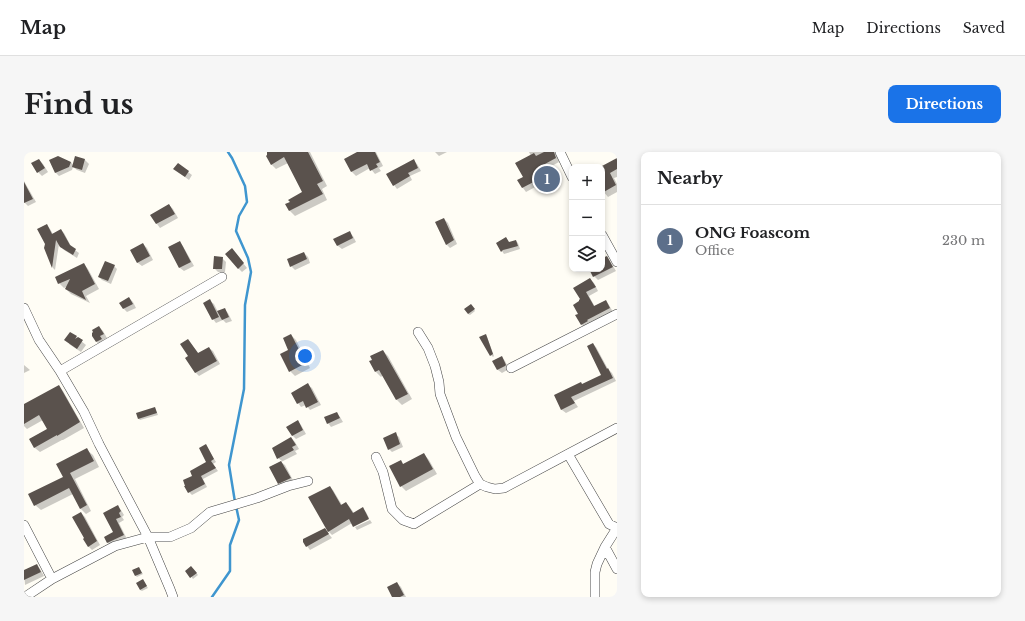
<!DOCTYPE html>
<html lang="en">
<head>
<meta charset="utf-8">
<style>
	:root { --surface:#fff; --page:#f6f6f6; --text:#202124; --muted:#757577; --line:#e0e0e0; --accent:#1a73e8 }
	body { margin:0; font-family:"Libre Baskerville",serif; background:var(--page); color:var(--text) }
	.controls { position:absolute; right:12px; top:12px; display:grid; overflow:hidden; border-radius:8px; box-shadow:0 2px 6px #0003 }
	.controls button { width:36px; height:36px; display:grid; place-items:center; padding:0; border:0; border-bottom:1px solid var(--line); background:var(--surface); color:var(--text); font:20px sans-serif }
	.you { position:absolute; left:281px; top:204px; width:14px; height:14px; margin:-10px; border:3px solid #fff; border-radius:50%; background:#1a73e8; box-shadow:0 0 0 6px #1a73e833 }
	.badge { display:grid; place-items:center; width:26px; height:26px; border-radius:50%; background:var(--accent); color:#fff; font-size:13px; font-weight:700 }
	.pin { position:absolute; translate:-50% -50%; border:2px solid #fff; box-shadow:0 1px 4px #0006 }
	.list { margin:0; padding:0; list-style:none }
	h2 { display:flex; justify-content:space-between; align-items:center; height:52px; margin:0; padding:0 16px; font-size:17px }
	h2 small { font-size:13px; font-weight:400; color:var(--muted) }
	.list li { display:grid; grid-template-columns:26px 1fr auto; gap:12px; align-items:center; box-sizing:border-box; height:72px; padding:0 16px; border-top:1px solid var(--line) }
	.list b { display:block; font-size:15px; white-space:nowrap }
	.list p { margin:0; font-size:13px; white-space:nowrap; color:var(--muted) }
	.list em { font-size:13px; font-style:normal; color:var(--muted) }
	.icon { flex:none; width:22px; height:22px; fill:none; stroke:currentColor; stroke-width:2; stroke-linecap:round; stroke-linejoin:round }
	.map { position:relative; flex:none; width:593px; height:445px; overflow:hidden; border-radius:8px }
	header { display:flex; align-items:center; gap:24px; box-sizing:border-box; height:56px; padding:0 20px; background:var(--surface); border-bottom:1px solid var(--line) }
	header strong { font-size:19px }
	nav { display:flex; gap:22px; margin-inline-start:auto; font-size:14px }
	.intro { display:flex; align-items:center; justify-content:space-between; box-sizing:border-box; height:96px; padding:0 24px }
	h1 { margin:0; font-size:28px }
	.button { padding:10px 18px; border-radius:8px; background:var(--accent); color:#fff; font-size:14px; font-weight:700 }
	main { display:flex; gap:24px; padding:0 24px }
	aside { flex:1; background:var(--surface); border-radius:8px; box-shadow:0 2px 6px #0003 }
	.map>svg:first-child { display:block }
	.shadow { fill:#0003 }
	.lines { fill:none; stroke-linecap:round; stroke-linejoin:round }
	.stream { stroke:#3f96cf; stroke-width:2.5 }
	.building { fill:#5a524d }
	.minor-casing { stroke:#444; stroke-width:10 }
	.minor { stroke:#fff; stroke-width:9 }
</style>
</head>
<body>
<header>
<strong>Map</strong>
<nav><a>Map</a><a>Directions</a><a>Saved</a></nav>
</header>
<div class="intro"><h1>Find us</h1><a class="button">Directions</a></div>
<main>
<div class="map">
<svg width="593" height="445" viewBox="0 0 593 445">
	<rect width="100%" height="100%" fill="#fffdf5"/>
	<!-- shadow -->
	<path class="shadow" d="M244,0H286L303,34L298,37L303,48L271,64L266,59L263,52L280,41L264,11L252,17L247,12Z
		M335,0H352L359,14L355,16L357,19L351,22L346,16L332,24L328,20L321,7Z
		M411,0H423L415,4Z
		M505,0H532L535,10L522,17L526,27L502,40L499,36L495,29L500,26L507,4Z
		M52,5L61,8L65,12L61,21L53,18L49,15L48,18L35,24L32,21L26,9L47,10L49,13Z
		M593,7V25L590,26L593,32V40L584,45L578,38V15Z
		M15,8L19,12L24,20L18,24L14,20Z
		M390,9L393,12L397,19L386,24L388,28L373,37L370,33Z
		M154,20H164L168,23L165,28Z
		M0,29L12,50L4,54L0,50Z
		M145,53L149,57L154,66L136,76L133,72L128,63Z
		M420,67L424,71L433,92L426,96L422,92Z
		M23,73L26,77L29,82L37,78L40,81L48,96L55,101L53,106L40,98L35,92L31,118L29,116L21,96Z
		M325,80L329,84L332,90L318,97L314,94L311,88Z
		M482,86L485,91L492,89L494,91L496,97L480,102L478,99Z
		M155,90L159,94L170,114L160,119L156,116L145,96Z
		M119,92L123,96L129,108L118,114L114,111L107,99Z
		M211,101L223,116L218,120L214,116Z
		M280,101L284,105L286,111L271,118L267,114Z
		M583,105L586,109L592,119L574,128L570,124L566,117H578V108Z
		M198,106L202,110L201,120H194L190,116Z
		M60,112L64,117L75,137L62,144L66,151L47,142L42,137L44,134L40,136L35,131Z
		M90,114L93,117L87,132L78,128L75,125Z
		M566,127L570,131L574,139L565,144L571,155L582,149L585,153L589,160L561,176L558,173L556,162L557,150Z
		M105,146L109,150L112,156L103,160L100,157Z
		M186,149L190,152L194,160L200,157L204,161L208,169L202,171L199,168L192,171L189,167Z
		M448,155L451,159L446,163L444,162Z
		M75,175L79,179L83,186L79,188L81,191L76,194L73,190L69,183Z
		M267,183L272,188L286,216L271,224L266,219L265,198Z
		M462,183L463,185L470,204L469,205L467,203Z
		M52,185L62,193L57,200L45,192Z
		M164,188L175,202L185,196L189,199L196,212L175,224L171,220L166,204Z
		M569,192L572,195L584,217L588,221L592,229L550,249L554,255L542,261L538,258L531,243L559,233L579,223Z
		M359,199L364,204L388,247L378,253L373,248L359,223L357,225L352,220Z
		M478,205L481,209L485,217L478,221L474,218L470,209Z
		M0,213L6,218L0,221Z
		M284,233L288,236L297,253L286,258L282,253L277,255L274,251Z
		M35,234L39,239L60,276L39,288H38L16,300L11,296L6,287L24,277L19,268L3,277L0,274V253Z
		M131,256L132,258L134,263L116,268L115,267L113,262Z
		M313,261L316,265L319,270L307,275L304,271Z
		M274,269L277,273L282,282L272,287L268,283Z
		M371,282L375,285L379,295L368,300L365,297Z
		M267,286L271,290L275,297L271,299L273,302L257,310L261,313L270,330L258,335L255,331L246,316L258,309L254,306Z
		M182,294L184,297L192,310L189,312L194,319L179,327L183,335L168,343L165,340L170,324L184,310Z
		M63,298L69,303L75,315L51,327L67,359L62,362L56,356L49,342L17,358L11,353L40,325Z
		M400,302L405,308L413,322L382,339L377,334L380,313Z
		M306,335L309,338L318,353L322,351L325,354L330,361L339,357L342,360L345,366L330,374L328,371L308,383L304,379Z
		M93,355L97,358L100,363L98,365L100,368L95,371L103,387L88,395L84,391L81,385L91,380L81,361Z
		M57,361L61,365L76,393L68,398L64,394Z
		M346,368L348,371L333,378L331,375Z
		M301,377L304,381L308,386L286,398L283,394Z
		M12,413L16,417L20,424L1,433L0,419Z
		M115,416L119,422L113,425L112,424Z
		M169,417L174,423L169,427L163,419Z
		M120,430L124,436L118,439L116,438Z
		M373,431L377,435L382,445H369Z"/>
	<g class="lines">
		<!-- stream -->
		<path class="stream" d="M204,0L208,6L221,34L223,50L215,64L212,79L224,106L227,120L221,153L220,237L205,313L211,350
			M188,445L206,419V393L215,368L212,354"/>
	</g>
	<!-- building -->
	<path class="building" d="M243,0H284L299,29L293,32L299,42L265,59L261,52L266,50L264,48L278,40L260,5L247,13L242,4L243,3Z
		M333,0H351L356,10L352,12L354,15L346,19L343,12L327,20L320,7Z
		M520,0H530L532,6L519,13L523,23L498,36L493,28L499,25L491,11L510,1L512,4Z
		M34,4L47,10L45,15L31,21L25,8Z
		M51,4L61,7L58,18L48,15Z
		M593,6V17L586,21L592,33L578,41V14Z
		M15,7L21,16L13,21L7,11Z
		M390,7L394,16L384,21L386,24L369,34L362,22Z
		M154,11L165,19L161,25L149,17Z
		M0,30L9,47L0,51Z
		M145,52L151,62L132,72L126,63Z
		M420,66L430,88L422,93L411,70Z
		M23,72L28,82L37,77L46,93L52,97L49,103L36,95L32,88L28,116L20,96L21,92L13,77Z
		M326,79L329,86L313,94L309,87Z
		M482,85L485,90L492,88L494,94L479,98L477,100L472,91Z
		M156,89L167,110L155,116L144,95Z
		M119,91L126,104L113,111L106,98Z
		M208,96L220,111L214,117L201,102Z
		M280,100L283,107L266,115L263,107Z
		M190,104L199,105L198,117H189Z
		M583,104L589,115L569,125L565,117H578V106Z
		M81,109L91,113L84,129L74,125Z
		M60,111L71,132L58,139L62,148L41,137L46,127L34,132L31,125Z
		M566,126L572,135L562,140L570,154L582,148L586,156L563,168L564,169L557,173L551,163L554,162L549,153L555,149V148L556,147L549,136Z
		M105,145L109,152L99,157L95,151Z
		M186,147L195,165L188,168L179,151Z
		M447,152L451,157L444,162L440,157Z
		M201,156L205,165L198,168L193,159Z
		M75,174L80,182L76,184L78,187L72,190L68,184V181L69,180L68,178Z
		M46,180L53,184L51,187L54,185L59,188L53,197L40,188Z
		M267,182L282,211L265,220L256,202L264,198L259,186Z
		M462,182L469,202L466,204L455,185Z
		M164,187L174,201L185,195L193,209L171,221L161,206L164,204L156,192Z
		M569,191L583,217L584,216L589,226L547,245L551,251L537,258L530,243L557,230L558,232L577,223L563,194Z
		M359,198L384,242L372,248L355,218L351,220L345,209L348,208L346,204Z
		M478,204L482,213L481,214L473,218L468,209Z
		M284,231L294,250L282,256L279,249L273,252L267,241Z
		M35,233L56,270L33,284V283L10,296L5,287L23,277L15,263L0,272V252Z
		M131,255L133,261L114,267L112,261Z
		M313,260L316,266L303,272L300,265Z
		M274,268L279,278L268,284L262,275Z
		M372,280L376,292L364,298L359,286Z
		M267,285L272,293L268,295L270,298L253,307L248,296Z
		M182,292L190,307L187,309L192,316L177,324L181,332L164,341L160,334H161L159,328L168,324L166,319L182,310L175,296Z
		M63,296L70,309L46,321L63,353L56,357L45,336L10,354L4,342L39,325L32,312Z
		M400,301L409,317L376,335L365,314L377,308L379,312Z
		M257,309L267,326L254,332L245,315Z
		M306,334L317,353L322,350L329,361L339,355L345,367L329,375L325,367L304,380L284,345Z
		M94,353L97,359L95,361L97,365L92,367L100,383L83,391L80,385L89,380L79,361Z
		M57,360L73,389L64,395L59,387L60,386L48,365Z
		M301,376L305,382L282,395L279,390V387Z
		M13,412L17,420L0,428V418Z
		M167,414L173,421L166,426L161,419Z
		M115,415L118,421L111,424L108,418Z
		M119,427L123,434L116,438L112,431Z
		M373,430L380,443L376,445H368L363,435Z"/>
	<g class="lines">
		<defs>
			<path id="minor" d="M536,0L548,25
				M578,83L593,110
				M0,156L15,188L36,219L60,260L75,292L124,385L146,437L149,445
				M394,180L404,196L411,214L415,230L416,242L432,285L451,324L456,332L463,335L471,337L480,336L593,276
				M487,216L593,162
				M36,219L198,125
				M544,302L585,372L593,376
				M352,305L359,320L368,357L379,368L390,372L456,332
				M0,373L28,427
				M581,395L593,417
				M1,445L28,427L91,394L124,385H146L167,376L186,360L233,346L264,334L284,329
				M571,445V420L573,412L581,395L593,376"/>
		</defs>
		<!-- minor casing -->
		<use href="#minor" class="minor-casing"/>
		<!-- minor -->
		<use href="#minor" class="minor"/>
	</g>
</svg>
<div class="controls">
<button>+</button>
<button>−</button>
<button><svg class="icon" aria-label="layers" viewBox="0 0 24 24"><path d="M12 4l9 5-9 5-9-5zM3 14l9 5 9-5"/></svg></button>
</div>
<div class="you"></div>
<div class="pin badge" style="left:523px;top:27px;background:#5c6f8a">1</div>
</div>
<aside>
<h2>Nearby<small></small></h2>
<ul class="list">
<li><span class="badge" style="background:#5c6f8a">1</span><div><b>ONG Foascom</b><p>Office</p></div><em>230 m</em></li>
</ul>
</aside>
</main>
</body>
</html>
